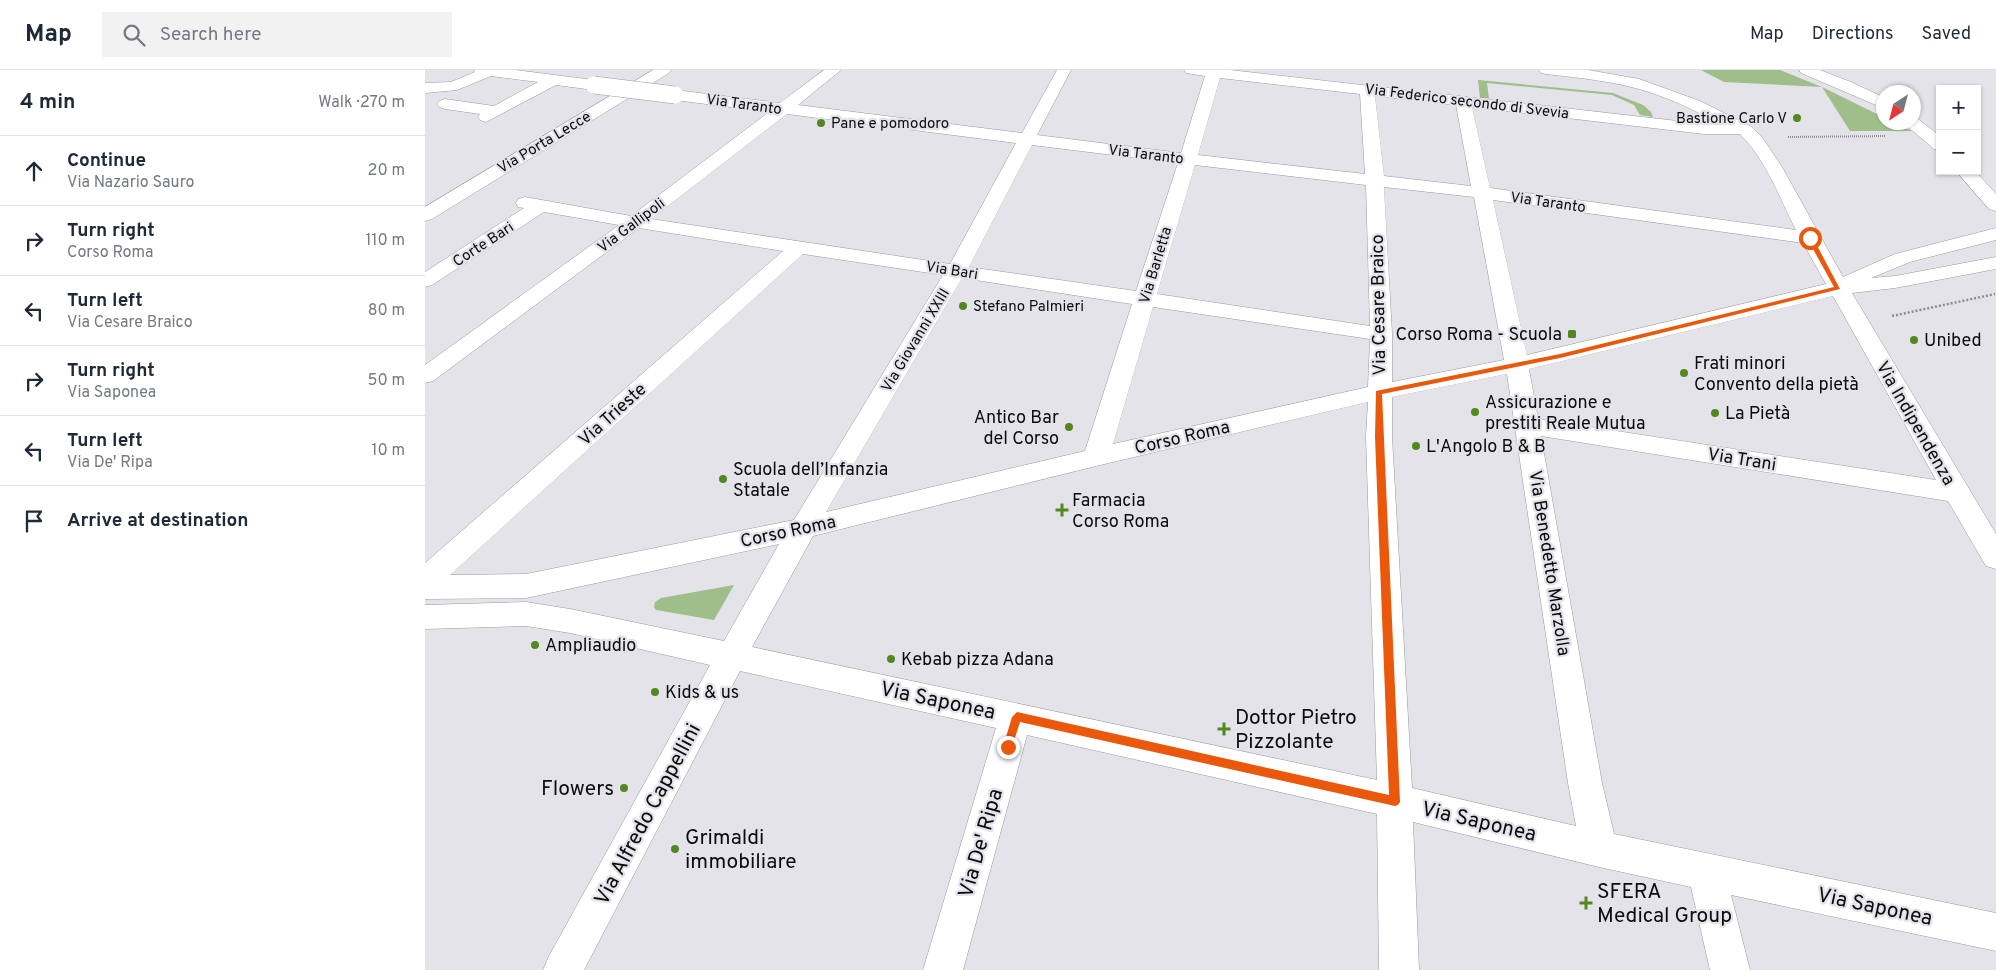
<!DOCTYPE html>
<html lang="en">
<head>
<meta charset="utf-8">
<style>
	:root { --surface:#fff; --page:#f2f2f3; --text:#1f2937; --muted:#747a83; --line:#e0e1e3 }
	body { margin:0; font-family:Overpass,sans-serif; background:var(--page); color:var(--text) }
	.controls { position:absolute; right:15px; top:15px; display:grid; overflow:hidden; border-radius:0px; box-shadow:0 1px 4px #0004 }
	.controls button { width:45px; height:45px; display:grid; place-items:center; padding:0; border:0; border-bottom:1px solid var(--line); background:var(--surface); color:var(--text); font:25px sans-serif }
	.compass { position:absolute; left:1451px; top:15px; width:45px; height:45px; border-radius:50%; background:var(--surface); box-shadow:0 1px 4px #0004; rotate:216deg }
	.stop { position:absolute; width:15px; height:15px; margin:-11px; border:4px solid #ea580c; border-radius:50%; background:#fff }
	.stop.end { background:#ea580c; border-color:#fff; box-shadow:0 1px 5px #0008 }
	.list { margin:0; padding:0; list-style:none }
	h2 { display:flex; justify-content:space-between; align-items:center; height:65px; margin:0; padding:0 20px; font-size:21px }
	h2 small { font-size:16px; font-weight:400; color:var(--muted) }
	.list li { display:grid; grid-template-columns:32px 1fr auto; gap:15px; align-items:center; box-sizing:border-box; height:70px; padding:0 20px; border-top:1px solid var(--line) }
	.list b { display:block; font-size:19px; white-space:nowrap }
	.list p { margin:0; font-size:16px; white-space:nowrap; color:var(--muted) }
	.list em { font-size:16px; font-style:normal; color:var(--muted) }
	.icon { flex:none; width:28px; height:28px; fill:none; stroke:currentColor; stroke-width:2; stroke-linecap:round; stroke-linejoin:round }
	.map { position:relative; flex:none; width:1571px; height:900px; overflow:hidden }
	header { display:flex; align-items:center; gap:30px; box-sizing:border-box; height:70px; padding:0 25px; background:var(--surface); border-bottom:1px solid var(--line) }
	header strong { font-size:24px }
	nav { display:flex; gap:28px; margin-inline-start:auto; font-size:18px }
	.search { width:350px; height:45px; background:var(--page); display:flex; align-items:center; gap:12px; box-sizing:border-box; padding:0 18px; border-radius:0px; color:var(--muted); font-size:19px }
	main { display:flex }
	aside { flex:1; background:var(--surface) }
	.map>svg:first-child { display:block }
	.green { fill:#9fbe8a }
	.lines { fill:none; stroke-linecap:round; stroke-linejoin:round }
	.minor-casing { stroke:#9a999f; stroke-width:1 }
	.path-far1 { stroke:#8b8a8f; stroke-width:2; stroke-dasharray:1 1; stroke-linecap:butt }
	.path { stroke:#8b8a8f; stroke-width:2.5; stroke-dasharray:2 2; stroke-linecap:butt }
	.minor { fill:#fff; fill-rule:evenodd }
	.minor-bridge-casing { stroke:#9a999f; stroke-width:18; stroke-linecap:butt }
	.minor-bridge { stroke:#fff; stroke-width:17 }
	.route { fill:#ea580c }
	.poi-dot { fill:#53871f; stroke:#e4e3ea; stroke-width:2 }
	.labels { text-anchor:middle; stroke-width:4.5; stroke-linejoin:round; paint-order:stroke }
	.far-street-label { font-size:15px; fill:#0c0b0d; stroke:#e4e3ea }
	.far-poi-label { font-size:15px; fill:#0c0b0d; stroke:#e4e3ea; text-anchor:start }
	.street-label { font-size:18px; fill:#0c0b0d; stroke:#e4e3ea }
	.poi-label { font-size:18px; fill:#0c0b0d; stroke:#e4e3ea; text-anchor:start }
	.near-street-label { font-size:21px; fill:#0c0b0d; stroke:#e4e3ea }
	.near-poi-label { font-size:21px; fill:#0c0b0d; stroke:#e4e3ea; text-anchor:start }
</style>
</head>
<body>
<header>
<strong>Map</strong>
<div class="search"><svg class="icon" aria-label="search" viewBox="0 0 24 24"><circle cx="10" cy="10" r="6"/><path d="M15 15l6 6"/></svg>Search here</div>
<nav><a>Map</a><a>Directions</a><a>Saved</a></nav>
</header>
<main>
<aside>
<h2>4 min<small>Walk · 270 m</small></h2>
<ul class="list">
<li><svg class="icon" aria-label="ahead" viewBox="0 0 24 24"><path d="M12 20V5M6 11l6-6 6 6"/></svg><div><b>Continue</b><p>Via Nazario Sauro</p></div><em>20 m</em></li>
<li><svg class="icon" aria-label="right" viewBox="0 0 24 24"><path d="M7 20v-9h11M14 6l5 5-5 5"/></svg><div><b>Turn right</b><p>Corso Roma</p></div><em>110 m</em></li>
<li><svg class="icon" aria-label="left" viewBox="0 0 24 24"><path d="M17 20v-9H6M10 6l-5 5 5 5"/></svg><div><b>Turn left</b><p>Via Cesare Braico</p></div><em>80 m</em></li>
<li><svg class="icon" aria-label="right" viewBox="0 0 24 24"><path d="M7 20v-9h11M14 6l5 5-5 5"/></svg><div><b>Turn right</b><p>Via Saponea</p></div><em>50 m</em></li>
<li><svg class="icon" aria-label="left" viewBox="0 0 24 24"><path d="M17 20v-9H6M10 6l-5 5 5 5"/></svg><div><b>Turn left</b><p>Via De' Ripa</p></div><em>10 m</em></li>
<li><svg class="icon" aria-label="arrive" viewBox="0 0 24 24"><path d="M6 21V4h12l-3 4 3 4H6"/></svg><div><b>Arrive at destination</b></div></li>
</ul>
</aside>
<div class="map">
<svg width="1571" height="900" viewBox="0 0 1571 900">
	<rect width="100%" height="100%" fill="#e4e3ea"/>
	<!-- green -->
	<path class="green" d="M1276,0H1355L1397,17L1458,47V52L1470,53L1487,61H1425L1397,17L1299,12Z
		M1053,10L1188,23L1218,35L1226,42L1228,47L1215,45L1209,35L1187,25L1062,13L1064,29L1055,28Z
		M309,515L289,550L231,540L229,537L230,532L236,528Z"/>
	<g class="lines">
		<defs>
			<path id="minor" d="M49,0H90L169,10L174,12L177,15L174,18L169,20L131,15L61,52L55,50L53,47L55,44L20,39L14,37L12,34L14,31L20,29L69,36L113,12L66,6L32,20L0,23V13L26,12L50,2Z
				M228,0H246L244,3L7,149L0,151V137Z
				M399,0H416L373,35L597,63L632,0H646L612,65L756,83L780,6L761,3L759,0H805L1279,54L1298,55C1273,42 1249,30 1224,22C1190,11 1155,8 1121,4L1116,3L1114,0H1163L1214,9L1275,31L1327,57L1337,67L1357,97L1418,207L1470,184L1571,158V170L1485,192L1446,208L1470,206L1571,187V199L1470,218L1427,223L1571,464V499L1561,496L1523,431L1116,366L1177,713L1189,764L1571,843V881L1306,825L1325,900H1285L1266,817L1174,797L988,752L994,900H954L952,744L602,665L538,900H498L571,658L315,601L159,900H118L124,886L285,595L145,563L101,556L0,559V535L101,532L145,539L299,571L354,474L101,528L0,529V493L358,181L214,158L8,311L0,313V295L194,155L119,142L7,215L0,217V202L99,138L93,137L91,133L93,129L100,127L206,146L344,42L250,30L244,28L242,25L244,22L250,20L355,33ZM795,8L935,24L940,104L773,85ZM950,26L1031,35L1046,116L959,106ZM1047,37L1279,64H1315C1342,91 1354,127 1371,160L1065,118ZM362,44L591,73L525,194L226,149ZM607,75L753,93L711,221L544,197ZM770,95L941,115L945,256L732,224ZM959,117L1049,127L1079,290L967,312V264ZM1068,130L1378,173L1401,214L1102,285ZM378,184L518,205L369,450L101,504L25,505ZM537,208L707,234L660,381L401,442ZM1408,226L1511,410L1113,349L1104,299ZM728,237L945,269L943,317L688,374ZM1082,304L1143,713L1151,756L987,718L967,367V327ZM943,332L941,367L952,710L327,577L388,466L671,396Z
				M1374,0H1395L1426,12L1458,27V38L1376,3Z
				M1488,47L1493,49L1515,66V80L1509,79L1481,55L1479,52H1488Z
				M1531,101H1550L1571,124V141L1564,139Z"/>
		</defs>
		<!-- minor casing -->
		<use href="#minor" class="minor-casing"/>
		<!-- path-far1 -->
		<path class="path-far1" d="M1363,67L1461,66"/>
		<!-- path -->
		<path class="path" d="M1467,246L1570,224"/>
		<!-- minor -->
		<use href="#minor" class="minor"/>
		<defs>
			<path id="minor-bridge" d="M169,15L250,25"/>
		</defs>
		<!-- minor-bridge casing -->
		<use href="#minor-bridge" class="minor-bridge-casing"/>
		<!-- minor-bridge -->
		<use href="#minor-bridge" class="minor-bridge"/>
	</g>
	<!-- route -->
	<path class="route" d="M1385,167L1388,168L1415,219L1135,288L957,324L975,732L973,735L970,736L595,652L586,680H579L578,677L587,647L592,642L964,725L950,367L951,321L1135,284L1409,217L1382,168Z"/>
	<!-- markers -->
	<g class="poi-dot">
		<circle cx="1372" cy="48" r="5"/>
		<circle cx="396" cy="53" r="5"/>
		<circle cx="538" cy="236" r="5"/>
		<rect x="1142" y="259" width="10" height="10" rx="2.5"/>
		<circle cx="1489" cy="270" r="5"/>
		<circle cx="1259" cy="303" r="5"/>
		<circle cx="1050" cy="342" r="5"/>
		<circle cx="1290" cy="343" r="5"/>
		<circle cx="644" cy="357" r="5"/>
		<circle cx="991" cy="376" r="5"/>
		<circle cx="298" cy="409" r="5"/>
		<path d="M634.5 432.5h5v5h5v5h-5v5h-5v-5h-5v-5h5z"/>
		<circle cx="110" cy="575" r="5"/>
		<circle cx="466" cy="589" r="5"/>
		<circle cx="230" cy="622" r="5"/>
		<path d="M796.5 651.5h5v5h5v5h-5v5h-5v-5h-5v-5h5z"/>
		<circle cx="199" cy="718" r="5"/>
		<circle cx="250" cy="779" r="5"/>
		<path d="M1158.5 825.5h5v5h5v5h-5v5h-5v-5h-5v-5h5z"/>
	</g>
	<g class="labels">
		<!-- far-street labels -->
		<g class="far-street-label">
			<text transform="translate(1042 31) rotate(7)" y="5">Via Federico secondo di Svevia</text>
			<text transform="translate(319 34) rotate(8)" y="5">Via Taranto</text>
			<text transform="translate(119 72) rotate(-31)" y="5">Via Porta Lecce</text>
			<text transform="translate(721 84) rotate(7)" y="5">Via Taranto</text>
			<text transform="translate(1123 132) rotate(8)" y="5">Via Taranto</text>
			<text transform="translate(206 155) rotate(-37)" y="5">Via Gallipoli</text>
			<text transform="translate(58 174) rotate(-33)" y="5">Corte Bari</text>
			<text transform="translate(730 195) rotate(-73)" y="5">Via Barletta</text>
			<text transform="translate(527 200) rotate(9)" y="5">Via Bari</text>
			<text transform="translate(490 270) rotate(-59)" y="5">Via Giovanni XXIII</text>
		</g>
		<!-- far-poi labels -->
		<g class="far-poi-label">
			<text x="1362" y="53" text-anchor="end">Bastione Carlo V</text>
			<text x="406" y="58">Pane e pomodoro</text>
			<text x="548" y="241">Stefano Palmieri</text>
		</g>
		<!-- street labels -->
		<g class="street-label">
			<text transform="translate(953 235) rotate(-91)" y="6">Via Cesare Braico</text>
			<text transform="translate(187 344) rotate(-42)" y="6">Via Trieste</text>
			<text transform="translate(1491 353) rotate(60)" y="6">Via Indipendenza</text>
			<text transform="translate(757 367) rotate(-13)" y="6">Corso Roma</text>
			<text transform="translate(1317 389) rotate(9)" y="6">Via Trani</text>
			<text transform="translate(363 461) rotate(-12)" y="6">Corso Roma</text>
			<text transform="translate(1125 493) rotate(81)" y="6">Via Benedetto Marzolla</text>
		</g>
		<!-- poi labels -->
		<g class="poi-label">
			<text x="1137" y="270" text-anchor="end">Corso Roma - Scuola</text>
			<text x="1499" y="276">Unibed</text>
			<text x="1269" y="299">Frati minori<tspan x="1269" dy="21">Convento della pietà</tspan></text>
			<text x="1060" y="338">Assicurazione e<tspan x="1060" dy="21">prestiti Reale Mutua</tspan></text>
			<text x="1300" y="349">La Pietà</text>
			<text x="634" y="353" text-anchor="end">Antico Bar<tspan x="634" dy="21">del Corso</tspan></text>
			<text x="1001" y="382">L'Angolo B &amp; B</text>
			<text x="308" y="405">Scuola dell’Infanzia<tspan x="308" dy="21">Statale</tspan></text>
			<text x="647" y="436">Farmacia<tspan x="647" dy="21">Corso Roma</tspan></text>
			<text x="120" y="581">Ampliaudio</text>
			<text x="476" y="595">Kebab pizza Adana</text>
			<text x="240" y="628">Kids &amp; us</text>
		</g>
		<!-- near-street labels -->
		<g class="near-street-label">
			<text transform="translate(513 630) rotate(12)" y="7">Via Saponea</text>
			<text transform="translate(222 744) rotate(-62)" y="7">Via Alfredo Cappellini</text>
			<text transform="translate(1054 751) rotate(13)" y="7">Via Saponea</text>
			<text transform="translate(555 773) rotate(-74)" y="7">Via De' Ripa</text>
			<text transform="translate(1450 836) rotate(12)" y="7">Via Saponea</text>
		</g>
		<!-- near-poi labels -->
		<g class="near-poi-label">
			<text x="810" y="654">Dottor Pietro<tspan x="810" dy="24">Pizzolante</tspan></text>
			<text x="189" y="725" text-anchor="end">Flowers</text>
			<text x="260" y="774">Grimaldi<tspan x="260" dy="24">immobiliare</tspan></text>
			<text x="1172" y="828">SFERA<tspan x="1172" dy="24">Medical Group</tspan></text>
		</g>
	</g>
</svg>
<div class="controls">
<button>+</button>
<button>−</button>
</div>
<svg class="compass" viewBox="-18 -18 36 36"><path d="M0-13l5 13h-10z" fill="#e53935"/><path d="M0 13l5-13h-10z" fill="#747a83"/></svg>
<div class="stop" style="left:1385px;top:168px"></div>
<div class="stop end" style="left:583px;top:677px"></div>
</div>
</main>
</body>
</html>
